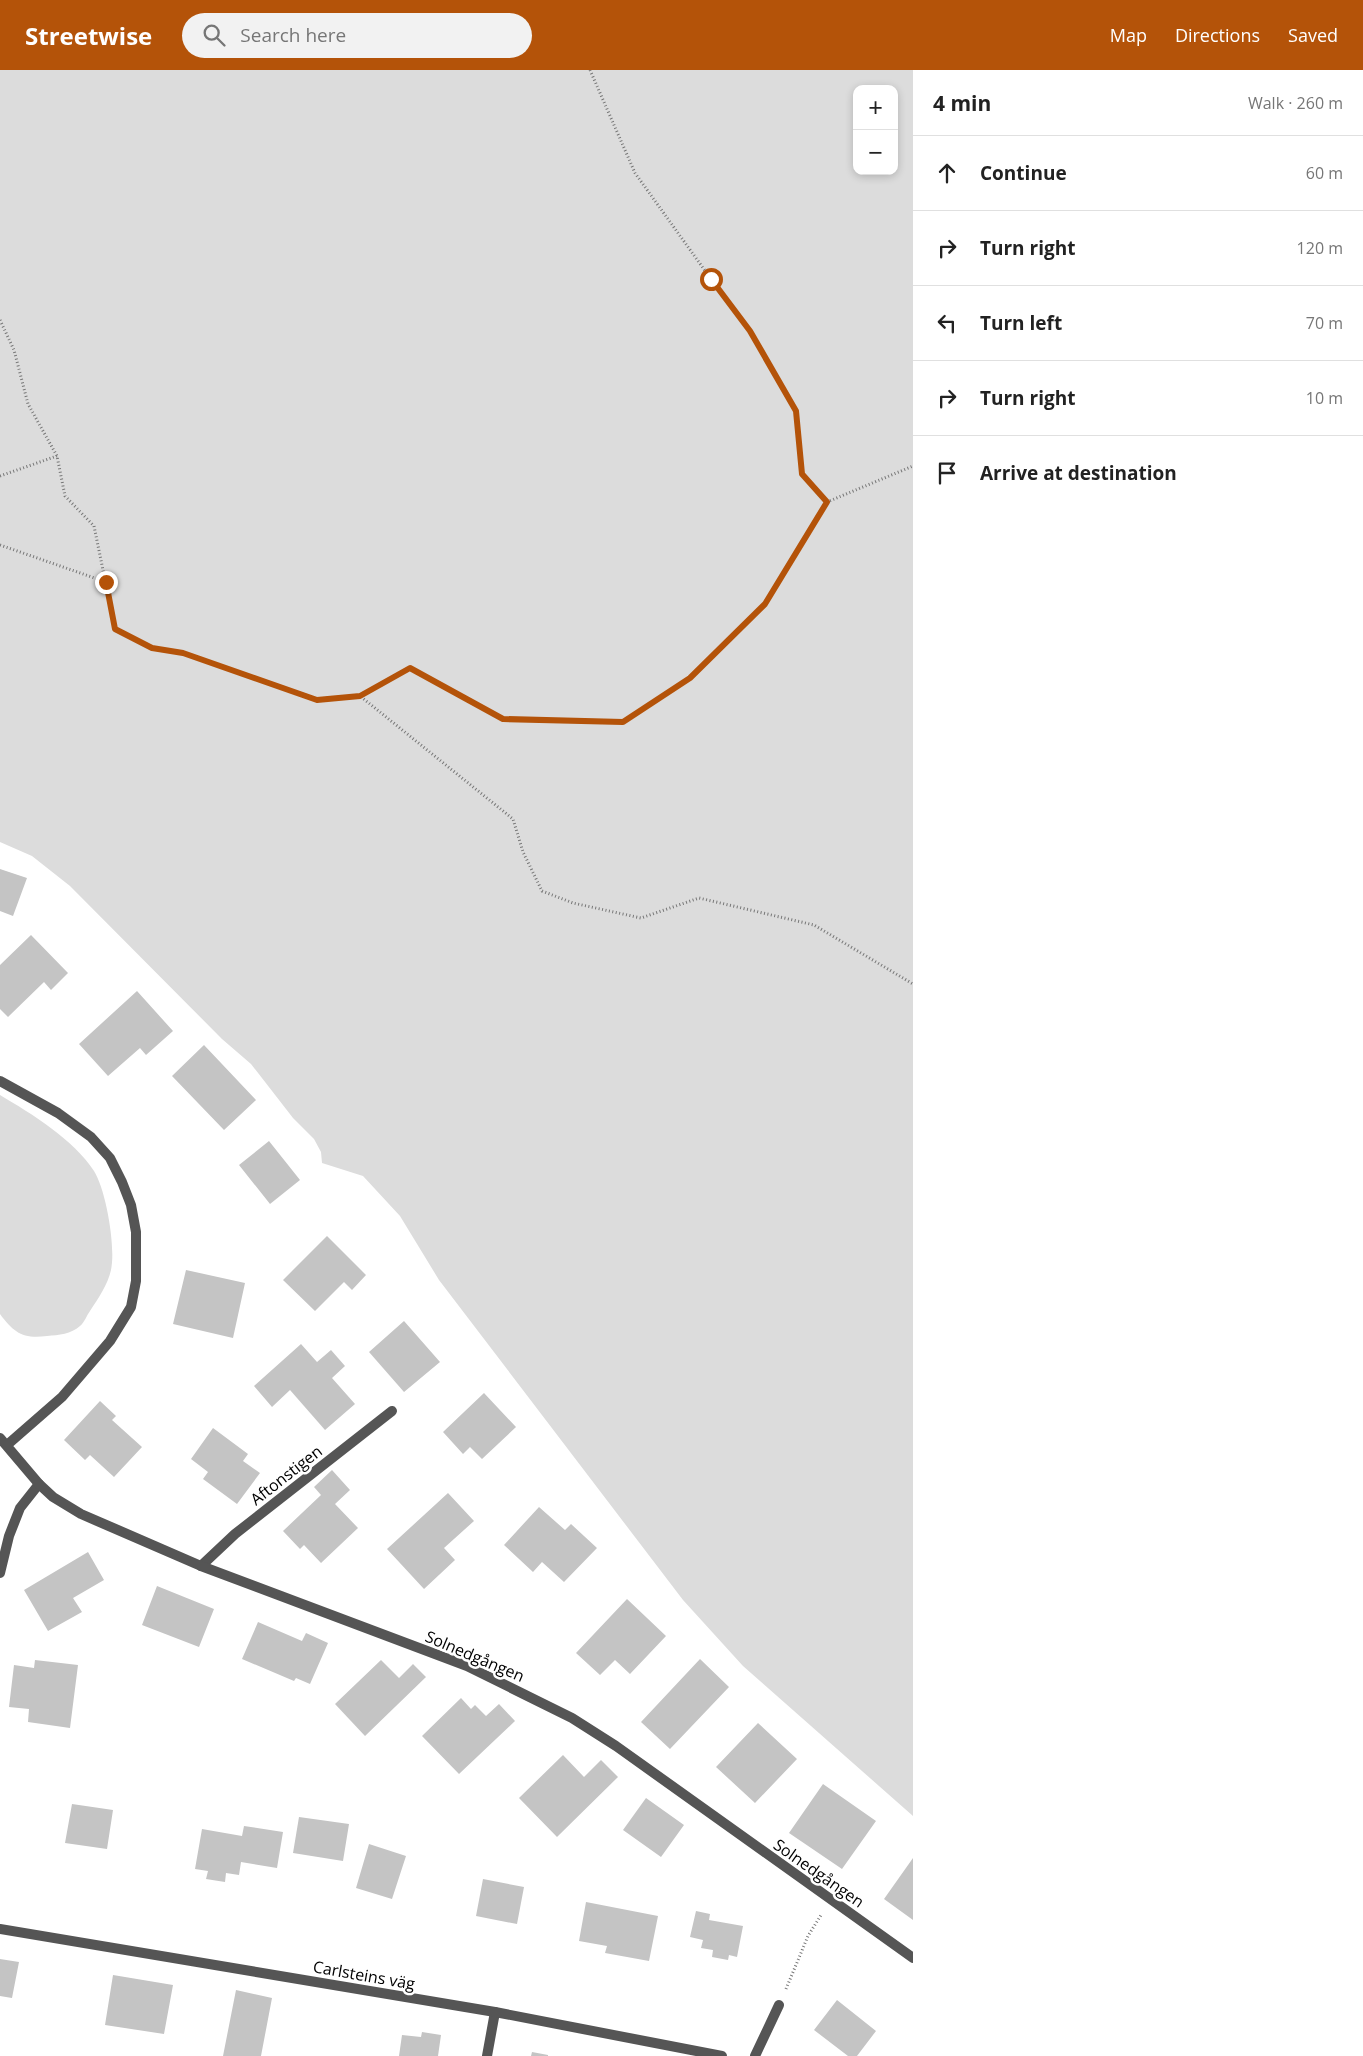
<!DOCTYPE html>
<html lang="en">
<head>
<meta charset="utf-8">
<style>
	:root { --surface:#fff; --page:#f2f2f2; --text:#222; --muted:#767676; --line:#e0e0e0; --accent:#b45309 }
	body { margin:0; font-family:"Open Sans",sans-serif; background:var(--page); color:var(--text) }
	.controls { position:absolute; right:15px; top:15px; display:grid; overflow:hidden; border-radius:10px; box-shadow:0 2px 8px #0003 }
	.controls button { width:45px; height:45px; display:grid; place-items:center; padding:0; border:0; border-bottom:1px solid var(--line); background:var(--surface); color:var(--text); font:25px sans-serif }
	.stop { position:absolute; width:15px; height:15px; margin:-11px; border:4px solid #b45309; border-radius:50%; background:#fff }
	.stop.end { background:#b45309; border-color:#fff; box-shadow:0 1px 5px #0008 }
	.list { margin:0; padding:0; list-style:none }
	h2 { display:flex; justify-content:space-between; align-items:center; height:65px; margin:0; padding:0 20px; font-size:21px }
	h2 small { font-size:16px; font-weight:400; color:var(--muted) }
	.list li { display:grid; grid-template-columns:32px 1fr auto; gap:15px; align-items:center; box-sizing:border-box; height:75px; padding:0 20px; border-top:1px solid var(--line) }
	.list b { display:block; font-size:19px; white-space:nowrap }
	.list em { font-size:16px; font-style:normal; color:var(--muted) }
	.icon { flex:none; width:28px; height:28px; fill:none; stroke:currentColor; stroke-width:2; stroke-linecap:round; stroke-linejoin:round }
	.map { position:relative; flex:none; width:913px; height:1986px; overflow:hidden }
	header { display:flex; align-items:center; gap:30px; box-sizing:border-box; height:70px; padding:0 25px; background:var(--accent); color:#fff }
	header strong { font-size:24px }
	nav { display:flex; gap:28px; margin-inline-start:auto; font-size:18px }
	.search { width:350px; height:45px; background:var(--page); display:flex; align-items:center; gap:12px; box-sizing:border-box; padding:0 18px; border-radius:28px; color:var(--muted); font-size:19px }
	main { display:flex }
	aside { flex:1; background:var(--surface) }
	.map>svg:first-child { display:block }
	.green { fill:#dcdcdc; fill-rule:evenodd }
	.building { fill:#c4c4c4 }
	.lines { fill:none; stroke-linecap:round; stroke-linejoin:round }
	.path { stroke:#777; stroke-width:3; stroke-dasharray:1 2.5; stroke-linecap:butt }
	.service { stroke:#555; stroke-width:10 }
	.minor { stroke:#555; stroke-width:10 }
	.route { stroke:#b45309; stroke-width:6 }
	.labels { text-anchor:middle; stroke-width:5; stroke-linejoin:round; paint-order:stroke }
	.street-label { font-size:16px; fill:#000; stroke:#fff }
</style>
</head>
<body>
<header>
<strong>Streetwise</strong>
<div class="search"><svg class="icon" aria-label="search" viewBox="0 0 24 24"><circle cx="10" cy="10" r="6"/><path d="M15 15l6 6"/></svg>Search here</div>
<nav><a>Map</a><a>Directions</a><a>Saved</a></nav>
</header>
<main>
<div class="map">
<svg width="913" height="1986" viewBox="0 0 913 1986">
	<rect width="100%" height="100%" fill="#fff"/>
	<!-- green -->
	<path class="green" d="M0,0H913V1746L743,1596L683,1530L439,1210L400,1146L363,1106L322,1093L321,1082L314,1069L293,1048L251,994L222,969L70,816L32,786L0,772ZM857,19H894V101H857Z
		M0,1025C32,1044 73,1069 94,1101C106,1120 116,1177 111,1200C108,1214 98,1229 90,1241C87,1245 84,1253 80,1256C71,1264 59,1265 47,1266C23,1269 14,1263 0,1244Z"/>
	<!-- building -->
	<path class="building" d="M0,799L27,808L13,846L0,841Z
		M31,865L68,903L51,920L44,912L8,947L0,939V895Z
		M137,921L173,961L146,985L140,978L108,1006L79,974Z
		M204,975L256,1030L224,1060L172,1006Z
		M269,1071L300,1110L270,1134L239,1095Z
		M327,1166L366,1205L352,1220L344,1212L315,1241L283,1210Z
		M186,1200L245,1213L233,1268L173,1254Z
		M404,1251L440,1292L404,1322L369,1282Z
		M301,1274L317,1292L331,1280L345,1296L332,1308L355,1334L325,1360L290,1320L272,1337L254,1316Z
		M484,1323L516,1357L482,1389L470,1377L463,1384L443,1362Z
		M100,1331L116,1346L112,1350L142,1377L114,1407L90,1385L85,1390L64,1370Z
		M213,1358L248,1384L243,1391L260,1403L237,1434L203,1409L208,1402L191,1389Z
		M332,1400L350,1420L335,1434L358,1458L321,1493L304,1475L300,1479L283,1461L321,1425L314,1417Z
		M448,1423L474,1451L444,1478L455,1490L424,1519L387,1479Z
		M539,1437L565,1460L571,1454L597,1478L564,1512L542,1492L533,1502L504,1475Z
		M88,1482L104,1510L73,1528L82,1542L48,1561L24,1520Z
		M157,1516L214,1539L199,1577L142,1555Z
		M627,1529L666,1566L630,1604L615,1590L600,1605L576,1583Z
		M258,1552L302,1571L306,1563L328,1573L310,1614L296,1608L294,1611L242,1589Z
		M700,1589L729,1617L670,1679L641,1652Z
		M35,1590L78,1595L70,1658L28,1652L29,1639L9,1637L14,1595L34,1598Z
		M381,1590L399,1608L413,1594L426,1607L365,1666L335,1634Z
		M461,1628L471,1639L475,1635L486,1646L499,1634L515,1651L459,1704L422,1666Z
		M758,1653L797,1689L755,1733L716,1697Z
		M563,1685L584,1707L601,1690L618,1707L557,1767L519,1728Z
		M823,1714L876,1751L842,1799L789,1763Z
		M646,1728L684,1755L661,1787L623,1760Z
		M72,1734L113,1740L107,1779L65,1773Z
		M299,1747L349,1754L343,1791L293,1783Z
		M244,1756L283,1762L277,1798L241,1792L239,1805L226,1803L225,1812L206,1809L208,1801L195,1799L202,1759L242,1766Z
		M369,1774L406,1786L392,1829L356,1818Z
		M913,1788V1850L884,1829Z
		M483,1809L524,1817L517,1854L476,1846Z
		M586,1832L658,1846L649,1891L605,1883L607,1876L579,1871Z
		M696,1841L710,1844L709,1850L743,1856L737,1887L729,1885L728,1890L712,1887L713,1880L701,1878L703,1870L690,1867Z
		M0,1889L19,1892L12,1928L0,1926Z
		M113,1905L173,1915L164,1964L105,1955Z
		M236,1920L272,1928L261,1986H223Z
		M837,1930L876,1961L857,1986H848L814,1960Z
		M422,1962L441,1965L438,1986H399L402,1965L421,1967Z
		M532,1982L548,1985V1986H531Z"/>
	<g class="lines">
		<!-- path -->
		<path class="path" d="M590,0L635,103L711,209L750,261L796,341L802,404L827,432
			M0,250L14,280L28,334L57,386L65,426L94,456L115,559L152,578L183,583L317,629L360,626L513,749L523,782L542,821L573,833L641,848L699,828L814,855L913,914
			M0,406L57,386
			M0,475L106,512
			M360,626L410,598L503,649L623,652L690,608L765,534L827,432L913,396
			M786,1919L808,1866L821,1845"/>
		<!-- service -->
		<path class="service" d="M201,1496L235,1464L392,1341
			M0,1503L9,1466L20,1438L39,1414
			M487,1986L495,1942
			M755,1986L779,1935"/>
		<!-- minor -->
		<path class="minor" d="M0,1011L58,1043L91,1067L110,1088L122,1112L131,1135L136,1162V1211L131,1237L110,1271L62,1327L7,1375
			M0,1368L39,1414L53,1427L81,1444L201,1496L467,1596L572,1648L616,1676L913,1888
			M0,1859L495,1942L722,1986"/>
	</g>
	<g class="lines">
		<!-- route -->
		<path class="route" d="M106,512L115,559L152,578L183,583L317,630L360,626L410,598L503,649L623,652L690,608L765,534L827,432L802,404L796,341L750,261L711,209"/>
	</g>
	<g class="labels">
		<!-- street labels -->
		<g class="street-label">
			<text transform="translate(286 1405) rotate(-38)" y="6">Aftonstigen</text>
			<text transform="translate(475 1586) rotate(23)" y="6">Solnedgången</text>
			<text transform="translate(819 1803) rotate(35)" y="6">Solnedgången</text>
			<text transform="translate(364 1905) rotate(10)" y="6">Carlsteins väg</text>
		</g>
	</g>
</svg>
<div class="controls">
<button>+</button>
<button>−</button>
</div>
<div class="stop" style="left:711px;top:209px"></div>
<div class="stop end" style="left:106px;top:512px"></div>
</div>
<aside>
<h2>4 min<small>Walk · 260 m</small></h2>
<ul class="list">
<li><svg class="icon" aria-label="ahead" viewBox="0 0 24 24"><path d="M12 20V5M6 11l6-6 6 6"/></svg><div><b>Continue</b></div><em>60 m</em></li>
<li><svg class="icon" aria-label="right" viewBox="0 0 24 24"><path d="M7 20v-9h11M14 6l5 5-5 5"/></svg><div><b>Turn right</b></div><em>120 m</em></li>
<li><svg class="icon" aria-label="left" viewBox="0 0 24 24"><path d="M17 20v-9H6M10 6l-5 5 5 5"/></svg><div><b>Turn left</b></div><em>70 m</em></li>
<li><svg class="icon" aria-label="right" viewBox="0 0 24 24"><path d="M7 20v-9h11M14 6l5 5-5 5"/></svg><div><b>Turn right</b></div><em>10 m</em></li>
<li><svg class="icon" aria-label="arrive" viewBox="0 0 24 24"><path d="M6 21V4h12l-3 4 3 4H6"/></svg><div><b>Arrive at destination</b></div></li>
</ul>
</aside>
</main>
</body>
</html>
